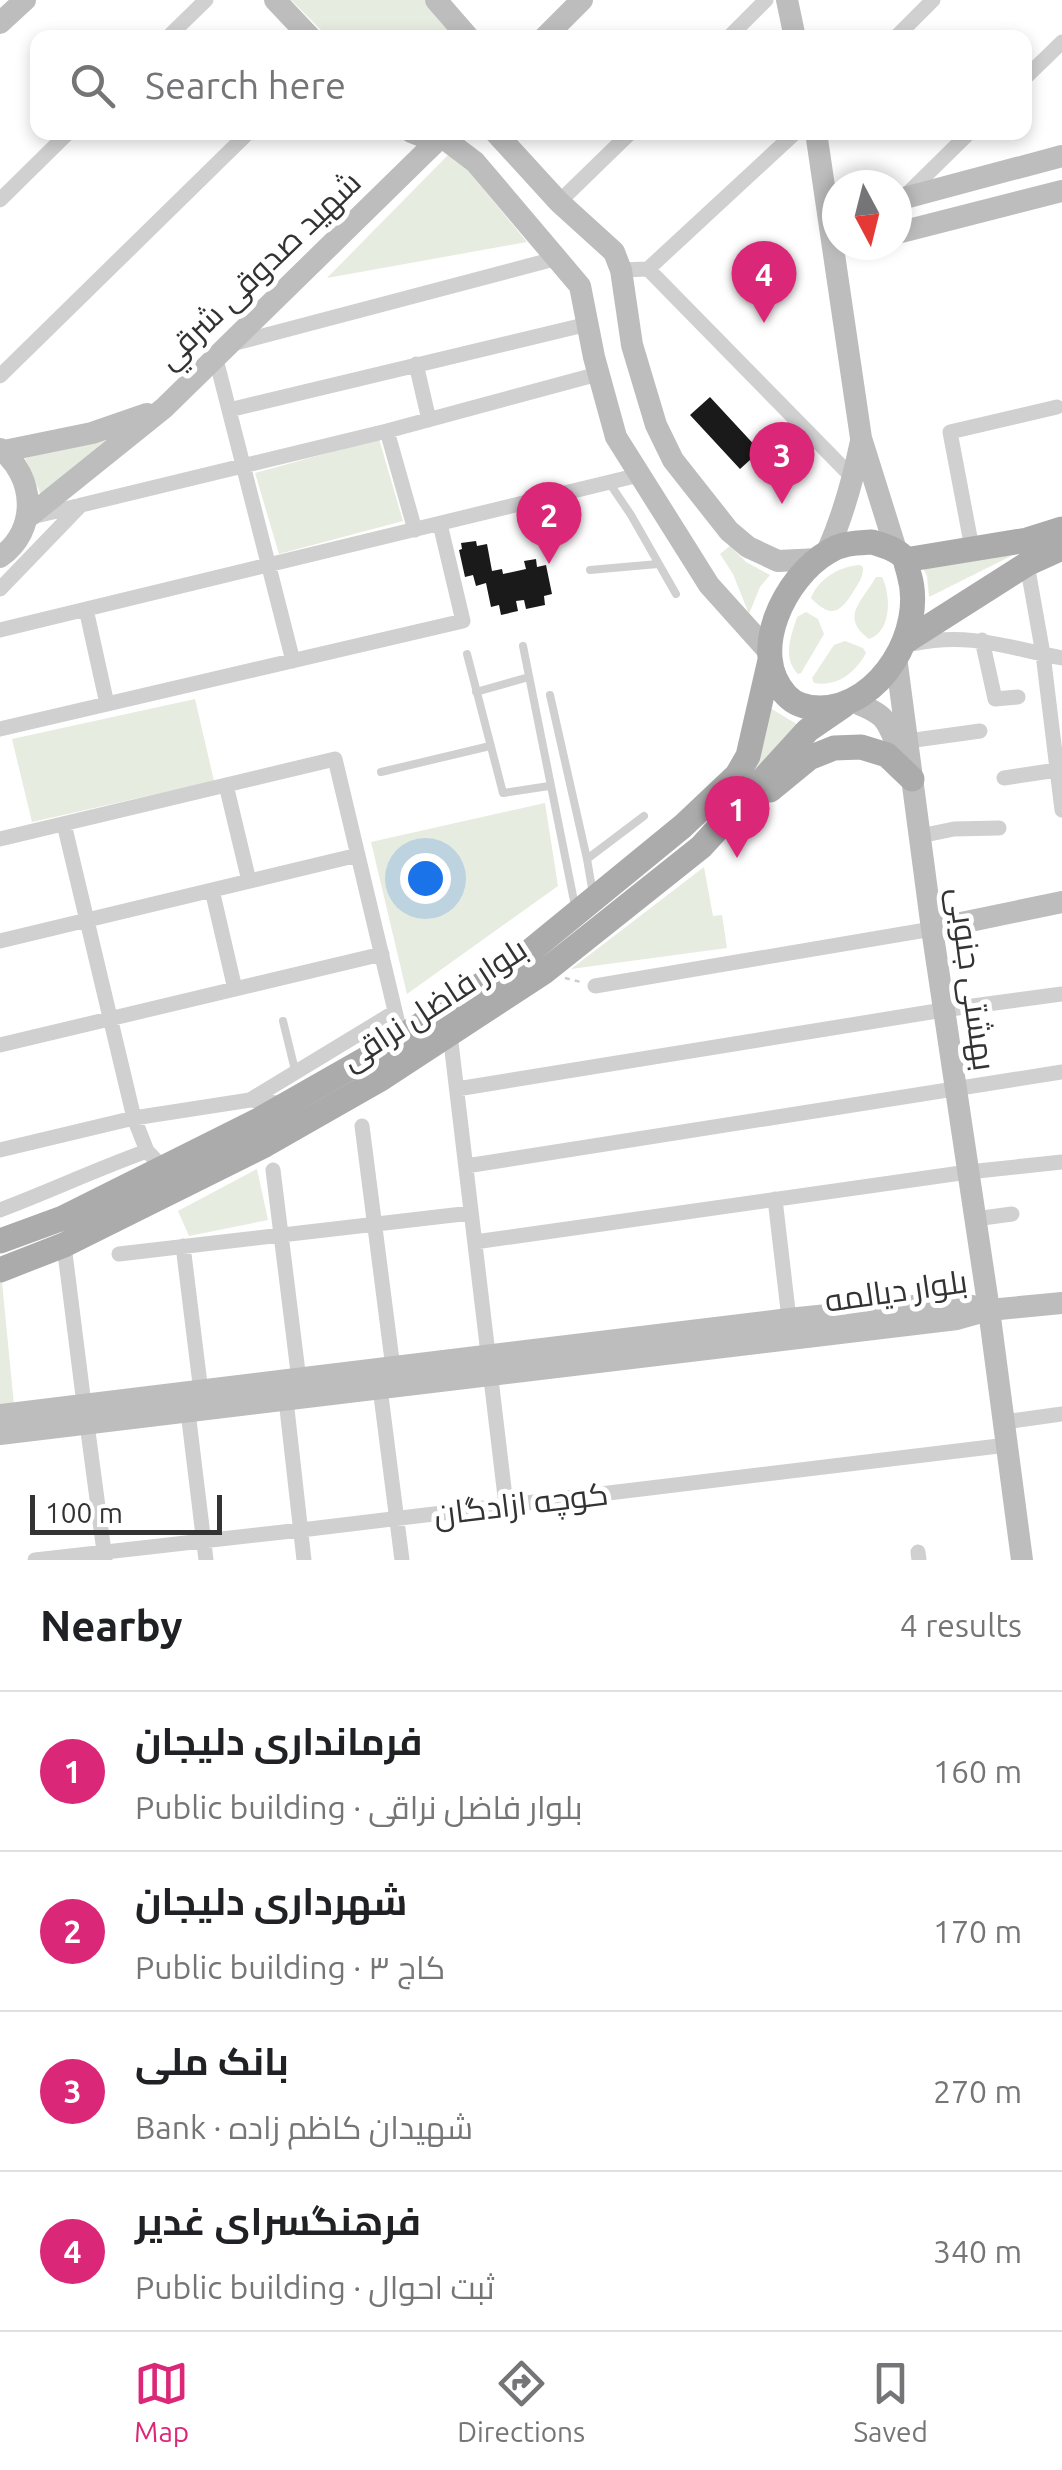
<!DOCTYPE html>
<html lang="en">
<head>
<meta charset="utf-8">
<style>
	:root { --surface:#fff; --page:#f6f6f6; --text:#202124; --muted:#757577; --line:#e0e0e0; --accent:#db2777 }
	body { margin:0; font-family:Ubuntu,Cairo,sans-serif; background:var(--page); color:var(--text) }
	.compass { position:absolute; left:822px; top:170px; width:90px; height:90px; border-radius:50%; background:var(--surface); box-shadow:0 5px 15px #0003; rotate:173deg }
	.scale { position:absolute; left:30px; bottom:25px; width:192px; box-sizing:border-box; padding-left:10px; border:5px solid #333; border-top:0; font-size:28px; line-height:35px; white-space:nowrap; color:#333; -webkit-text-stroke:8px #fff; paint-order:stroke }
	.you { position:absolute; left:425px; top:878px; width:35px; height:35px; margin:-25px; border:8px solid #fff; border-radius:50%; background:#1a73e8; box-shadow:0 0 0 15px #1a73e833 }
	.badge { display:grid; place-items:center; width:65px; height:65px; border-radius:50%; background:var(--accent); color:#fff; font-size:32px; font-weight:700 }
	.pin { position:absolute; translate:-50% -82px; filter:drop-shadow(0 2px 5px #0008) }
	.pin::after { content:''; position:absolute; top:52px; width:35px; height:30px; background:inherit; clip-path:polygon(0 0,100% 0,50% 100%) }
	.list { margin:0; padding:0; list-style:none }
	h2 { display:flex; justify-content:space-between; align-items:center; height:130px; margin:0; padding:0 40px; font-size:42px }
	h2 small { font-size:32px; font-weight:400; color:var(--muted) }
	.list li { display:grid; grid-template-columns:65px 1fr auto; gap:30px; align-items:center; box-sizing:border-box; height:160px; padding:0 40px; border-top:2px solid var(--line) }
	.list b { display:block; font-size:38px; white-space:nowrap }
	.list p { margin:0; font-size:32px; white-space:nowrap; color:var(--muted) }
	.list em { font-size:32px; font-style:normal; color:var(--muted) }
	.icon { flex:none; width:55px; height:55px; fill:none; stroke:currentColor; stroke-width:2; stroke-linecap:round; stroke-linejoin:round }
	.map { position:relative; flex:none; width:1062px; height:1560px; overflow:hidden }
	.search { position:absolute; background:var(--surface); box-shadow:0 5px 15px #0003; left:30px; right:30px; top:30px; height:110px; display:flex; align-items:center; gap:25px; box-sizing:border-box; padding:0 35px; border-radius:20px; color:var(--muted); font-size:38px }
	.sheet { height:770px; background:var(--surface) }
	nav { display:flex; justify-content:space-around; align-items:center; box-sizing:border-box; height:140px; border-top:2px solid var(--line); background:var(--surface); font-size:28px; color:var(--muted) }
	nav a { display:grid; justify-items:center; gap:5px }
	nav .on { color:var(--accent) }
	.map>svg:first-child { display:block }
	.green { fill:#e6ecdf }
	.building { fill:#1a1a1a }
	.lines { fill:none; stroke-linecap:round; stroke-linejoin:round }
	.path { stroke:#cdcdcd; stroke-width:2.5; stroke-dasharray:5 5; stroke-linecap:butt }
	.lane { stroke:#d0d0d0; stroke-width:8 }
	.street { stroke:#d0d0d0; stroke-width:15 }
	.secondary { stroke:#bdbdbd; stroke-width:22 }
	.primary { stroke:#ababab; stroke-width:25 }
	.labels { text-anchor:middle; stroke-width:10; stroke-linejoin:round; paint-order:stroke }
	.street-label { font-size:32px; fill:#333; stroke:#fff }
</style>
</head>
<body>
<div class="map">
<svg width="1062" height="1560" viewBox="0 0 1062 1560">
	<rect width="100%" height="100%" fill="#fff"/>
	<!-- green -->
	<path class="green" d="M291,0H433L468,37H328Z
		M452,151L527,242L327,278Z
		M119,432L41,495L25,458Z
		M379,439L403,521L279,554L255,473Z
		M730,546L746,562L770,575L760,587L749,614L733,574L720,554Z
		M1029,547L929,597L927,576L921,564Z
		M860,565L863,567C863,577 860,581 855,589C841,612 832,620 811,598C818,579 840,566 860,565Z
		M876,577H882C891,595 892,631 869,639C840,617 861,603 876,577Z
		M806,612L818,619L824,634L801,673L798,674C782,658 791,636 797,617Z
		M845,641L863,648L866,653C855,673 837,687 814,683L812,678L834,645Z
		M195,699L214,781L32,822L12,739Z
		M765,705L800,726L747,784Z
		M545,803L558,886L407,994L371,842Z
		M704,867L713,916L722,915L727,948L571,969Z
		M257,1169L268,1220L189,1236L178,1211Z
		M2,1282L14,1405L0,1407V1283Z"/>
	<!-- building -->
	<path class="building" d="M710,397L760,451L740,469L690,415Z
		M476,541L477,546L487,544L492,571L502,569L503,574L526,569L524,561L536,559L537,567L546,565L552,594L544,596L545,605L526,609L524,600L516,601L518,611L501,615L499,605L491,607L486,583L476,586L473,575L465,577L459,550L462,549L461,543Z"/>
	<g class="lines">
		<!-- path -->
		<path class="path" d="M565,978L581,982"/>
		<!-- lane -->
		<path class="lane" d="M610,484L631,515L676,594
			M590,570L658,564
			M523,646L575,906
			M467,654L503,793L549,786
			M476,692L529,677
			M550,695L587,859L593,894
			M381,772L490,746
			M587,859L644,816
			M283,1021L296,1074"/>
		<!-- street -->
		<path class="street" d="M167,38L206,0
			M728,38L766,0
			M895,38L933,0
			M1024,79L1062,42
			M905,196L970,132
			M0,200L69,132
			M559,202L631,132
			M648,269L854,479
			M621,270L648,269L796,132
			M232,344L558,258
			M216,359L293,661
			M416,364L429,420
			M0,376L249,132
			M229,410L588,324
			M387,431L415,530
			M36,516L387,431L598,374
			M972,548L950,432L1057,407
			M1027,564L1043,654L1062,810
			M0,589L81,505
			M86,609L107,704
			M0,630L639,475
			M982,640L995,699L1018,697
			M912,644C972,632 1004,647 1062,658
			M0,729L463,621L440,524
			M908,741L980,731
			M1004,778L1057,770
			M226,785L249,881
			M64,824L134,1118L147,1151L163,1168
			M920,836L954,829L999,828
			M0,839L335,759L401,1036
			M212,890L235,989
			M0,941L358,855
			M595,986L932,929
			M450,1034L506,1505
			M0,1045L382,954
			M457,1089L943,1010L1062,994
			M250,1100L395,1012
			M362,1126L393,1368
			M0,1150L134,1118L250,1100L286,1104
			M466,1166L1062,1072
			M273,1170L299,1380
			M775,1199L789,1319
			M0,1210C50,1191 97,1169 147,1151
			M975,1219L1012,1214
			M475,1242L968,1172L1062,1162
			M64,1245L84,1404
			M183,1246L201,1392
			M119,1254L471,1213
			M380,1388L402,1560
			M286,1400L304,1560
			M188,1412L206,1560
			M1004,1422L1062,1414
			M87,1424L105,1559
			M918,1552L919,1560
			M35,1560L301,1530L1007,1445"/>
		<!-- secondary -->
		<path class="secondary" d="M275,0L311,38
			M436,0L469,38
			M787,0L795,38
			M0,23L25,0
			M544,38L582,0
			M411,132L427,138L442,137
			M495,132L559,202L614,252L621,270L632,345L656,425L673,460L729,531L748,547L778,561L819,559
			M816,132L861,438L897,553
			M442,137L475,162L580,286L594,357L616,437L709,585L770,653
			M897,200L1062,156
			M897,233L1062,191
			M0,449C35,476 39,530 0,557
			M4,451L92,433L147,414
			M27,518L164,408L446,132
			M827,552C843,516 853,480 861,441
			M896,657L932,929L989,1310L1022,1560
			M851,701C891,716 886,721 902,758
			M932,929L1062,902
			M0,1415L789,1319L953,1302L986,1309
			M0,1434L957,1319L989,1310L1062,1303"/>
		<!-- primary -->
		<path class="primary" d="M872,542C882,545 898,549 905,559C905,560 909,573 909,574C926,629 881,707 820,708C807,708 795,705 786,695C747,653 785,577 828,552C842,543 856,543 872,542Z
			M905,560L1027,540L1062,529
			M906,641L1027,564L1062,548
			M770,790L809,758L834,748L861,747L887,755L912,779
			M0,1241L63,1218L257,1121L369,1057L441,1012L529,952L683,826L737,775L748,756L770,660
			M0,1270L64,1245L265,1145L379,1080L544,972L701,847L808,730L843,706"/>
	</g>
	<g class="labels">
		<!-- street labels -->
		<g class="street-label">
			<text transform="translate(259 270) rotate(-44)" y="11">شهید صدوقی شرقي</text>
			<text transform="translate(972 979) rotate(82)" y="11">بهشتی جنوبی</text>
			<text transform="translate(434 1004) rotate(-33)" y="11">بلوار فاضل نراقی</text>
			<text transform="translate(896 1291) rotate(-8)" y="11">بلوار دیالمه</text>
			<text transform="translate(521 1504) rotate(-7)" y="11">کوچه ازادگان</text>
		</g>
	</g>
</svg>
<svg class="compass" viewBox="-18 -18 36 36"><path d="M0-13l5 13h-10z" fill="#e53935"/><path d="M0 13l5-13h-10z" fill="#757577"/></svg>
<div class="scale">100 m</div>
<div class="you"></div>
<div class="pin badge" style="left:737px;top:858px">1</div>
<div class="pin badge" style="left:549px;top:564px">2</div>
<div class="pin badge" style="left:782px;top:504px">3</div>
<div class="pin badge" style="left:764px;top:323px">4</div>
<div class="search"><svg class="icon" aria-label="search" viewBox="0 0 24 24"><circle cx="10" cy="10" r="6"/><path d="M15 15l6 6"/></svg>Search here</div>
</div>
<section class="sheet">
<h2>Nearby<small>4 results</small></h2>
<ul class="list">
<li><span class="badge">1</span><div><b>فرمانداری دلیجان</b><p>Public building · بلوار فاضل نراقی</p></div><em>160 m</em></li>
<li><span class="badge">2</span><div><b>شهرداری دلیجان</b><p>Public building · کاج ۳</p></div><em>170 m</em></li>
<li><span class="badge">3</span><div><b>بانک ملی</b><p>Bank · شهیدان کاظم زاده</p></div><em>270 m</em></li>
<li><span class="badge">4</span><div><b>فرهنگسرای غدیر</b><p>Public building · ثبت احوال</p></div><em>340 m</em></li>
</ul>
</section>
<nav>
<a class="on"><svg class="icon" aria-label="map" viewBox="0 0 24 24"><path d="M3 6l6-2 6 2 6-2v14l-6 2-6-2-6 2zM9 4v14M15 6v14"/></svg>Map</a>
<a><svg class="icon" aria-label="directions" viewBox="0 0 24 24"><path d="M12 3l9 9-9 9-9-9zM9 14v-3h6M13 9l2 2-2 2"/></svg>Directions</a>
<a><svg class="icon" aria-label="saved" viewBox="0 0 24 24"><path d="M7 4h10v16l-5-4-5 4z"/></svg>Saved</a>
</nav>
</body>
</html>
